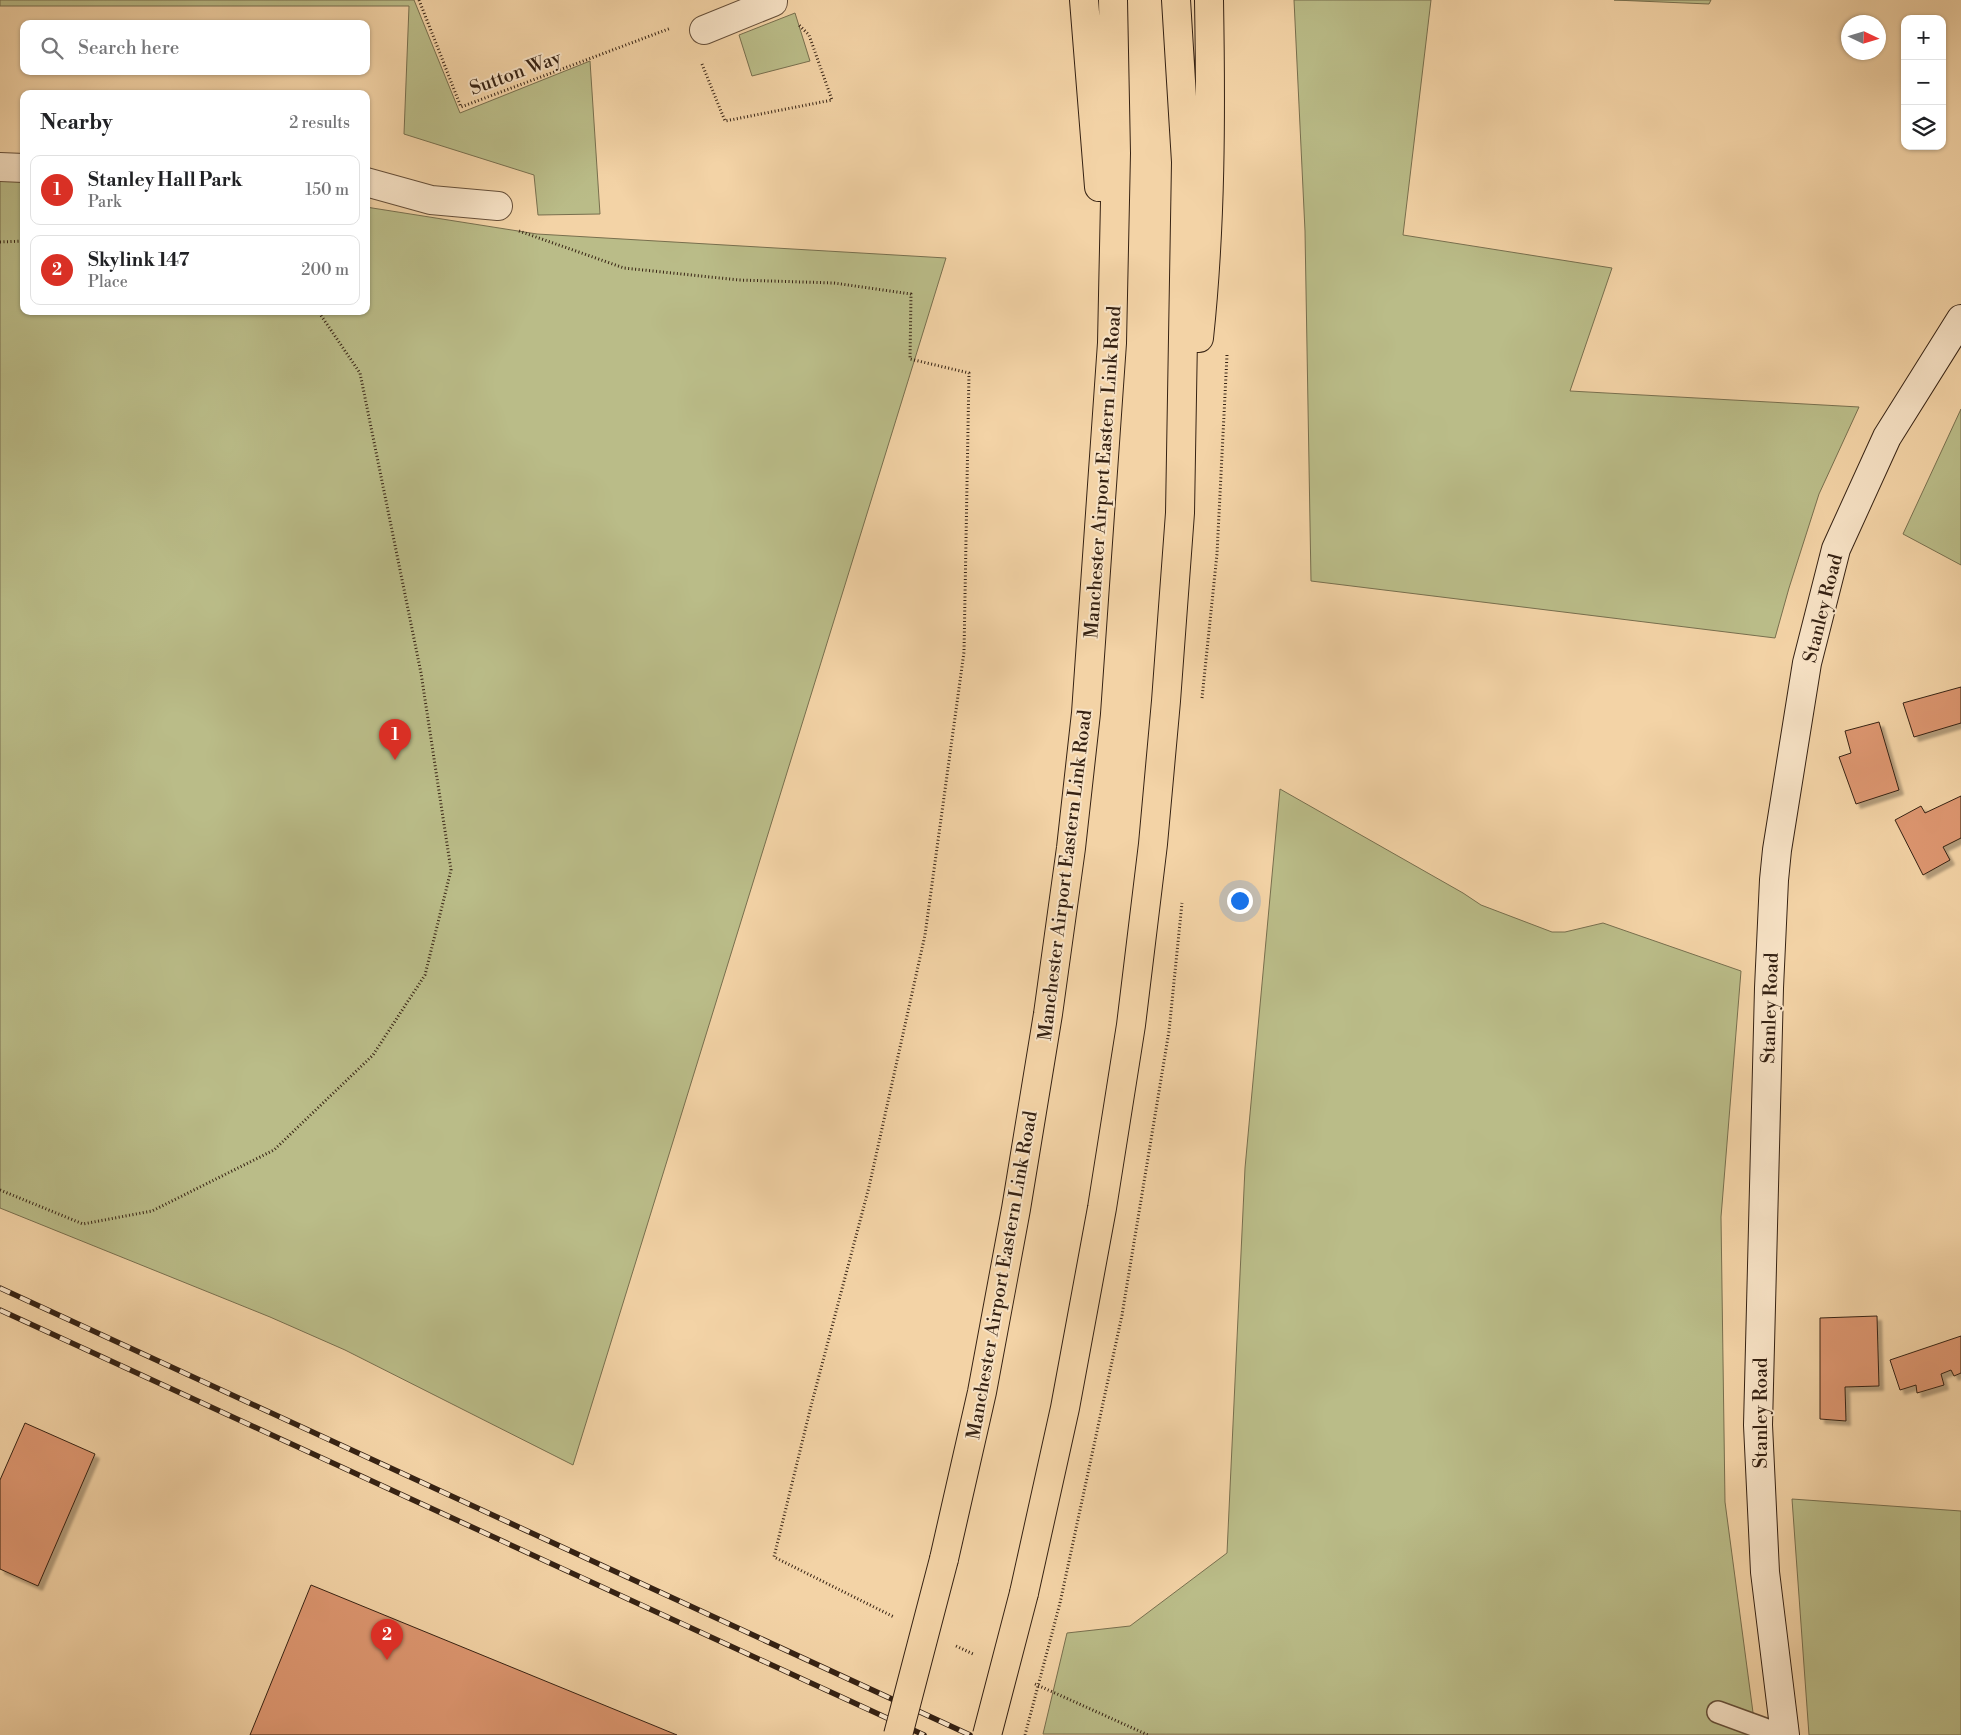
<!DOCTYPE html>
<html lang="en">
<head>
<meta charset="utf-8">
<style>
	:root { --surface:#fff; --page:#f6f6f6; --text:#202124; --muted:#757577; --line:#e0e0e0; --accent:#d93025 }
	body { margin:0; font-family:"Libre Bodoni",serif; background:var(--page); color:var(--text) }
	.controls { position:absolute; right:15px; top:15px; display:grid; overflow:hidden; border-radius:10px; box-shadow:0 1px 4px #0004 }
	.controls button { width:45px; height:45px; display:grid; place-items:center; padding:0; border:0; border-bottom:1px solid var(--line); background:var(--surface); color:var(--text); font:25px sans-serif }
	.compass { position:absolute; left:1841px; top:15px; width:45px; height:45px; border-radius:50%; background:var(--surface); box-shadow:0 1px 4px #0004; rotate:94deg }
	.you { position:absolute; left:1239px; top:900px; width:18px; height:18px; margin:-12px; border:4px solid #fff; border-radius:50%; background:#1a73e8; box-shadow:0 0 0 8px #1a73e833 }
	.badge { display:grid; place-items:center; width:32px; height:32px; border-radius:50%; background:var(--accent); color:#fff; font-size:16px; font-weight:700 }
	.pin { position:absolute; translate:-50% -41px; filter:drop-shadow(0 1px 2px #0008) }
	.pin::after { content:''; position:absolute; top:26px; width:18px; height:15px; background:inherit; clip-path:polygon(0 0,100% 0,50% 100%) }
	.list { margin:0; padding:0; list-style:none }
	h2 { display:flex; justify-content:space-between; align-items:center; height:65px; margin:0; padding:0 20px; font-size:21px }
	h2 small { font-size:16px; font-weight:400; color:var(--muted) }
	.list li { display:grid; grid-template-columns:32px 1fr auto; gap:15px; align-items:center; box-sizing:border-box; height:70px; margin:0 10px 10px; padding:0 10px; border:1px solid var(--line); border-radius:10px }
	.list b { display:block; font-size:19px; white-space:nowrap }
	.list p { margin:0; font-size:16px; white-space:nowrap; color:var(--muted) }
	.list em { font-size:16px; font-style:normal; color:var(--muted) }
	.icon { flex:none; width:28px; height:28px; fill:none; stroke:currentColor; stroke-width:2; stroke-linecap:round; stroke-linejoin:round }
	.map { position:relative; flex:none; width:1961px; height:1735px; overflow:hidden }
	.search { position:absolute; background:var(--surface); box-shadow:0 1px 4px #0004; left:20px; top:20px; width:350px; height:55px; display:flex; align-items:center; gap:12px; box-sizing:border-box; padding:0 18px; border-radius:10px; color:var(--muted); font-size:19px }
	.panel { position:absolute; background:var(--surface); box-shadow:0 1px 4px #0004; left:20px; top:90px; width:350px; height:225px; border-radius:10px }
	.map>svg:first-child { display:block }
	.green { fill:#babc88; stroke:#786f4e }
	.building { fill:#de9771; stroke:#362213; filter:url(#shadow) }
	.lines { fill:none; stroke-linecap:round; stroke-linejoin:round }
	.service-casing { stroke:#654e38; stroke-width:24 }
	.minor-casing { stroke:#654e38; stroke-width:30 }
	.secondary-casing { stroke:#362213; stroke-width:30 }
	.trunk-casing { stroke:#362213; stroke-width:30 }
	.path { stroke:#362213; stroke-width:3; stroke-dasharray:1 2.5; stroke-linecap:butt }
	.service { stroke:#f7e2c5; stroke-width:21 }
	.minor { stroke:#f7e2c5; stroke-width:28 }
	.secondary { stroke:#f7e2c5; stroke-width:28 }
	.trunk { stroke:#f3d3a6; stroke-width:28 }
	.rail-casing { stroke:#362213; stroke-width:5.5 }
	.rail { stroke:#f7e2c5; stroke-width:4; stroke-dasharray:11; stroke-linecap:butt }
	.trunk-bridge-casing { stroke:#362213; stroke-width:30; stroke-linecap:butt }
	.path-bridge { stroke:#362213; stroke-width:3; stroke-dasharray:1 2.5; stroke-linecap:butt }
	.trunk-bridge { stroke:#f3d3a6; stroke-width:28 }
	.labels { text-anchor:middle; stroke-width:4; stroke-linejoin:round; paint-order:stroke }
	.street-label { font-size:19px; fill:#362213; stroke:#f7e2c5 }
</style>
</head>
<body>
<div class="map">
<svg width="1961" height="1735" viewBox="0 0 1961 1735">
	<defs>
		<filter id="shadow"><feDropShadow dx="4.5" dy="4.5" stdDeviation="1" flood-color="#0004"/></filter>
	</defs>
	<rect width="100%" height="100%" fill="#f3d3a6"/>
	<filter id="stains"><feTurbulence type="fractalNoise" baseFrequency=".004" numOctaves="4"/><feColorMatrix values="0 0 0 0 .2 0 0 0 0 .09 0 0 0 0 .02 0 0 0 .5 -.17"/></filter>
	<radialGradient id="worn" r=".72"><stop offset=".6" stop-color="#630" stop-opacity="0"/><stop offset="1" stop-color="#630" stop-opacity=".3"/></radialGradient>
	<!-- green -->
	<path class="green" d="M0,0H414L460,113L590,61L600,214L538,215L534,175L404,134L409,6H0Z
		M1294,0H1431L1403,235L1612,268L1570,391L1859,407L1819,494L1789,588L1775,638L1311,581L1305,231Z
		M1614,0H1711L1709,4Z
		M795,13L810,61L752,76L739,35Z
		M0,179H24V311H366V207L537,234L946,258L573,1465L345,1350L270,1317L0,1208Z
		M1961,409V565L1903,534Z
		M1280,789L1463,893L1481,905L1552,932H1565L1603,923L1741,971L1721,1217L1725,1502L1756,1735L1043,1734L1067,1633L1130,1626L1227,1553L1245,1168Z
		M1792,1499L1961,1511V1735H1809Z"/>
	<!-- building -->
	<path class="building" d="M1961,687V723L1914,737L1903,703Z
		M1879,722L1899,790L1856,804L1839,757L1851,753L1845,731Z
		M1961,796V838L1943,847L1950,860L1923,875L1895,820L1921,806L1925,813Z
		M1877,1316L1879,1386L1845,1387L1846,1421L1820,1419V1318Z
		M1961,1336V1373L1954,1376L1951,1370L1941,1374L1944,1385L1917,1393L1916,1385L1900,1390L1890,1360Z
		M25,1423L95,1454L38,1586L0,1569V1480Z
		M311,1585L677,1735H250Z"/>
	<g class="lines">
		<defs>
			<path id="service" d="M1718,1712L1781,1735"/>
			<path id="minor" d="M704,30L773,2V0
				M0,167L24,168
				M366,182L431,200L498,206"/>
			<path id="secondary" d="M1785,1735L1765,1572L1758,1425L1769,988L1774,880L1777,850L1807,663L1836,549L1887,437L1961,319"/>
			<path id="trunk" d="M1084,0L1099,187
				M1199,338C1211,226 1211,112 1209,0
				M944,1559L982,1392L1016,1209L1048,1014L1071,848L1086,713L1112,343L1116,153L1113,0
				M1024,1593L1065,1408L1102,1208L1131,1025L1153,844L1166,701L1180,513L1186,162L1176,0"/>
		</defs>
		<!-- service casing -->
		<use href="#service" class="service-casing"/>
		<!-- minor casing -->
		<use href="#minor" class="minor-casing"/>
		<!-- secondary casing -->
		<use href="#secondary" class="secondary-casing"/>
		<!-- trunk casing -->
		<use href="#trunk" class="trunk-casing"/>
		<!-- path -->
		<path class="path" d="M419,0L461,107L671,28
			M702,64L725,121L832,100L809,35L798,24
			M519,231L624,268L739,280L834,283L911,294L910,359L969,373L964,652L925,935L869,1187L811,1406L774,1557L894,1617
			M0,242L24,241
			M1202,698L1217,554L1227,355
			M0,1190L83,1224L152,1211L274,1150L373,1055L425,975L451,870L421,673L360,373L318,311
			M1060,1603L1122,1315L1169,1031L1182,903
			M956,1646L973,1654
			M1035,1684L1148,1735"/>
		<!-- service -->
		<use href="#service" class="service"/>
		<!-- minor -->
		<use href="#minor" class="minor"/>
		<!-- secondary -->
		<use href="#secondary" class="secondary"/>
		<!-- trunk -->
		<use href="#trunk" class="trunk"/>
		<defs>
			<path id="rail" d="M0,1288L970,1735
				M0,1310L924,1735"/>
		</defs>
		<!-- rail casing -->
		<use href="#rail" class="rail-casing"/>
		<!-- rail -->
		<use href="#rail" class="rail"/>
		<defs>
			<path id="trunk-bridge" d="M898,1735L944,1559
				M987,1735L1024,1593"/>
		</defs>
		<!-- trunk-bridge casing -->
		<use href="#trunk-bridge" class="trunk-bridge-casing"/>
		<!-- path-bridge -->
		<path class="path-bridge" d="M1025,1735L1060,1603"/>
		<!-- trunk-bridge -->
		<use href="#trunk-bridge" class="trunk-bridge"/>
	</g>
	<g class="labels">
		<!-- street labels -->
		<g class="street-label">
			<text transform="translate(515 72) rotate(-20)" y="7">Sutton Way</text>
			<text transform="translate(1102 472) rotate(-86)" y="7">Manchester Airport Eastern Link Road</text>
			<text transform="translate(1822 608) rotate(-76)" y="7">Stanley Road</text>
			<text transform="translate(1064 875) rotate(-83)" y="7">Manchester Airport Eastern Link Road</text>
			<text transform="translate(1769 1008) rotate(-88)" y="7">Stanley Road</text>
			<text transform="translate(1001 1275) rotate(-80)" y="7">Manchester Airport Eastern Link Road</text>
			<text transform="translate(1760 1413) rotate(-90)" y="7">Stanley Road</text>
		</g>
	</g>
	<rect width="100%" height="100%" filter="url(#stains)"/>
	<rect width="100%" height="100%" fill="url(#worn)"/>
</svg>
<div class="controls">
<button>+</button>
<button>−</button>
<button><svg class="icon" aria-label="layers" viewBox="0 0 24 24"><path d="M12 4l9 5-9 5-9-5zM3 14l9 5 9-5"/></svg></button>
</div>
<svg class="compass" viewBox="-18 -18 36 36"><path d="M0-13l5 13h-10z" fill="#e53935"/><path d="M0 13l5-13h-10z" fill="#757577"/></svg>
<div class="you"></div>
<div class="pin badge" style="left:395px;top:760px">1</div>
<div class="pin badge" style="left:387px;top:1660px">2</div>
<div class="search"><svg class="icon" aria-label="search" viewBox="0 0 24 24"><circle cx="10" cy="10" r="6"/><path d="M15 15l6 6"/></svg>Search here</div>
<section class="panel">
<h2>Nearby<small>2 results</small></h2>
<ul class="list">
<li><span class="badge">1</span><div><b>Stanley Hall Park</b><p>Park</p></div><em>150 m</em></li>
<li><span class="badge">2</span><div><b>Skylink 147</b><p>Place</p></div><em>200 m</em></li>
</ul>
</section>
</div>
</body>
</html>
